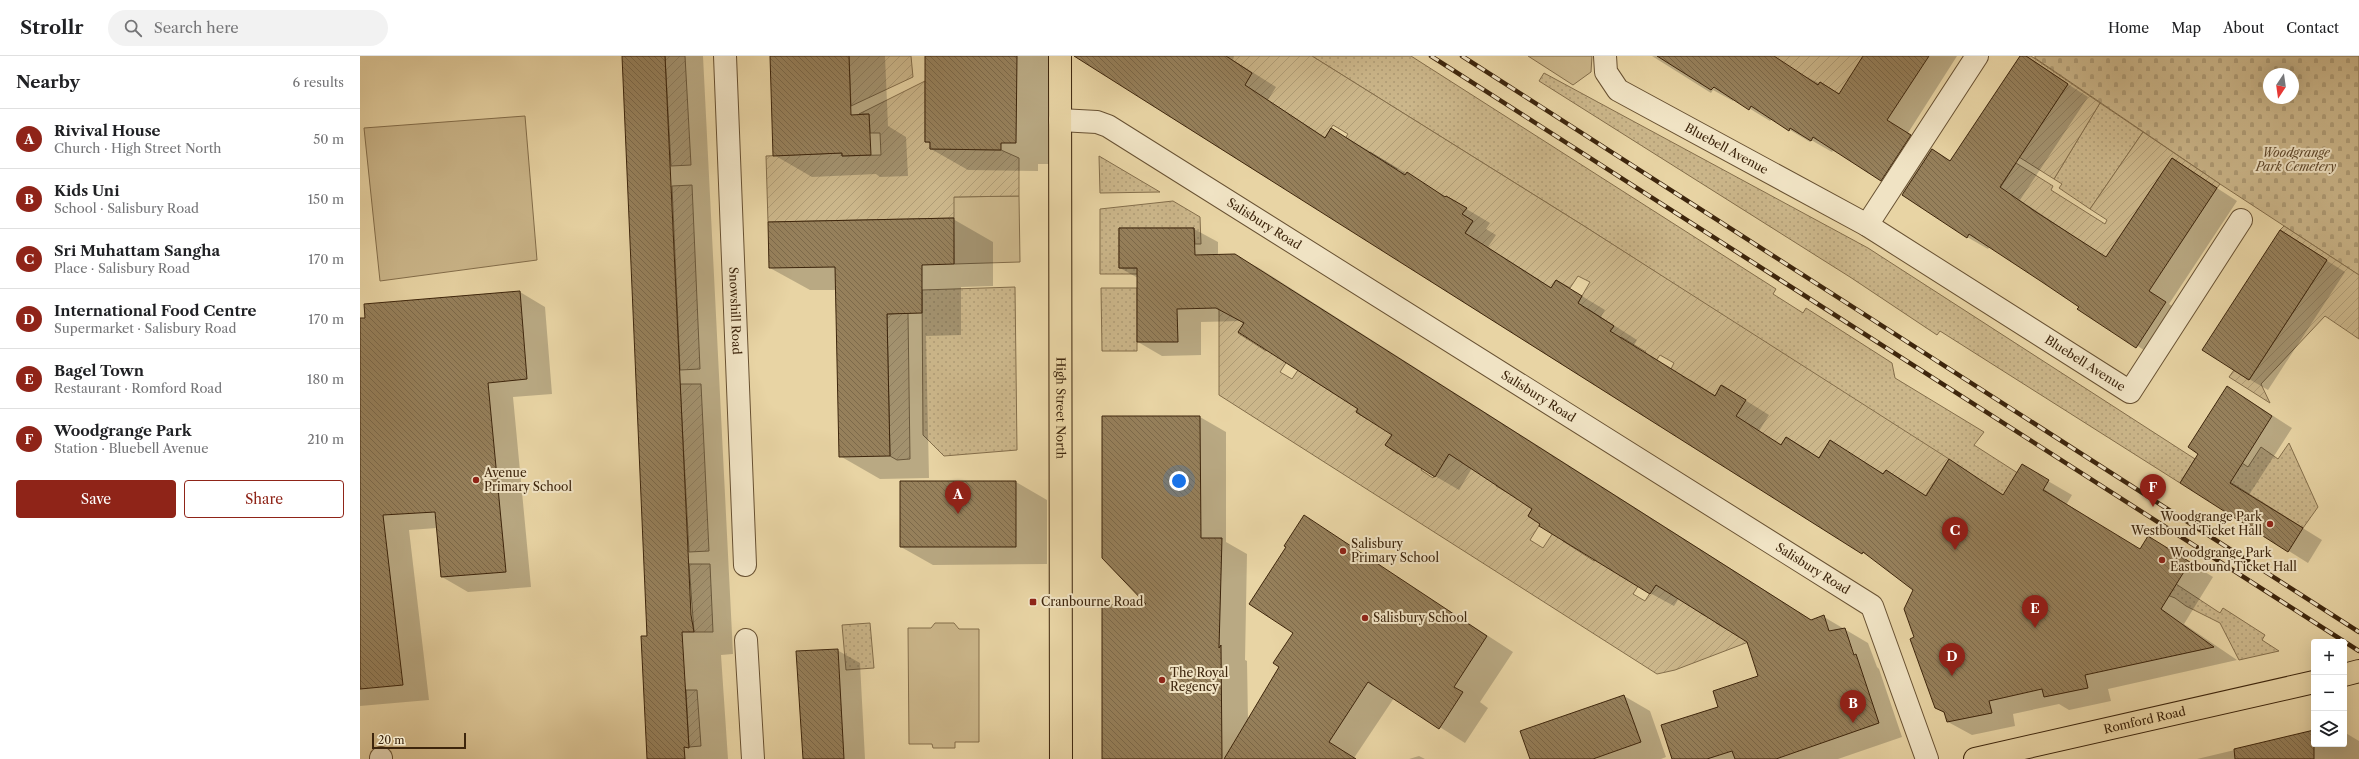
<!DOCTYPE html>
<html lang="en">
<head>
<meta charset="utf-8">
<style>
	:root { --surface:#fff; --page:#f2f2f2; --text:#202124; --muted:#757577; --line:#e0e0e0; --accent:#8f2418 }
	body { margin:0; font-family:"Libre Caslon Text",serif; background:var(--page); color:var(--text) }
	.controls { position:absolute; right:12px; bottom:12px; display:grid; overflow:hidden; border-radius:4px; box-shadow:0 4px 16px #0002 }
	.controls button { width:36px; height:36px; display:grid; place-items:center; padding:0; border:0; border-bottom:1px solid var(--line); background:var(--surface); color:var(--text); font:20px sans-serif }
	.compass { position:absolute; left:1903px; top:12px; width:36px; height:36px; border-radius:50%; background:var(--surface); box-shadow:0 4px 16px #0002; rotate:193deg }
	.scale { position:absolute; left:12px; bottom:10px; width:94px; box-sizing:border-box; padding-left:4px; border:2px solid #3d250c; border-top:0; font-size:11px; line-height:14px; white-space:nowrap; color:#3d250c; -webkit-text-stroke:3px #f0e3c4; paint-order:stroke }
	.you { position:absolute; left:819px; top:425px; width:14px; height:14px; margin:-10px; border:3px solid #fff; border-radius:50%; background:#1a73e8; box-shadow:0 0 0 6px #1a73e833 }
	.badge { display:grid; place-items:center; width:26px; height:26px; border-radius:50%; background:var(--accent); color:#fff; font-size:13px; font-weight:700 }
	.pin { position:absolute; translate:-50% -33px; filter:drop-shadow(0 1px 2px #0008) }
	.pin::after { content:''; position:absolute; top:21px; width:14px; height:12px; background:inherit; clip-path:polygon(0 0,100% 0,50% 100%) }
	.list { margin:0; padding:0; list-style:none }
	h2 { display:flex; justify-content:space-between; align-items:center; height:52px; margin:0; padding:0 16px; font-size:17px }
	h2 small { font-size:13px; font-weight:400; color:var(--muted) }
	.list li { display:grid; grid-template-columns:26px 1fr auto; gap:12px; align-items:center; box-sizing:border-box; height:60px; padding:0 16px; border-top:1px solid var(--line) }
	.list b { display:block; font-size:15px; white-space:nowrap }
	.list p { margin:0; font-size:13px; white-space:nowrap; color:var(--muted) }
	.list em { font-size:13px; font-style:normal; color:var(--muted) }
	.actions { display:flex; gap:8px; padding:12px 16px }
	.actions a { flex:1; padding:9px 0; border:1px solid var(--accent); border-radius:4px; text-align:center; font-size:14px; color:var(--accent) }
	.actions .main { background:var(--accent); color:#fff }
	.icon { flex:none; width:22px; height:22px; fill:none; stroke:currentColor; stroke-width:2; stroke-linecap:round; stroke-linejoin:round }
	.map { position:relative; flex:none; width:1999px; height:703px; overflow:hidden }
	header { display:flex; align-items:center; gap:24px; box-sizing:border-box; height:56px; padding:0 20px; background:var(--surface); border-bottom:1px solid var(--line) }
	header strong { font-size:19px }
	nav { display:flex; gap:22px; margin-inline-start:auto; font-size:14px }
	.search { width:280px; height:36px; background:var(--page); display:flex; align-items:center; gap:10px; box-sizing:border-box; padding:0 14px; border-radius:22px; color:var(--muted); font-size:15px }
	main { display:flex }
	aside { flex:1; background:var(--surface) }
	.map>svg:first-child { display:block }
	.grass { fill:url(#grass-dots); stroke:#846e4b }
	.cemetery { fill:url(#cemetery-stones); stroke:#846e4b; fill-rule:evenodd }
	.park { fill:#cbb68a; stroke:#846e4b }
	.garden { fill:url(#garden-furrows); stroke:#846e4b }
	.shadow { fill:#0003; fill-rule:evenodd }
	.building { fill:url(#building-back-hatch); stroke:#3d250c }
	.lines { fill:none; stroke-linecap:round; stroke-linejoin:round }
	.street-casing { stroke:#685132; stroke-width:24 }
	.primary-casing { stroke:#3d250c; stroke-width:24 }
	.street { stroke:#f0e3c4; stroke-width:22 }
	.primary { stroke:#e8d4a4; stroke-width:22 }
	.rail-casing { stroke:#3d250c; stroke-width:4.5 }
	.rail { stroke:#f0e3c4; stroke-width:3; stroke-dasharray:9; stroke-linecap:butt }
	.poi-dot { fill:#8f2418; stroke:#f0e3c4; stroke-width:1.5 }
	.labels { text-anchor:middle; stroke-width:4; stroke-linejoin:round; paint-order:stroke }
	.street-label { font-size:12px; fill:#3d250c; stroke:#f0e3c4 }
	.park-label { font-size:12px; font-style:italic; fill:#60492c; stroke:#f0e3c4 }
	.poi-label { font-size:12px; fill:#3d250c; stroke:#f0e3c4; text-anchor:start }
</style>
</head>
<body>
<header>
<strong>Strollr</strong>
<div class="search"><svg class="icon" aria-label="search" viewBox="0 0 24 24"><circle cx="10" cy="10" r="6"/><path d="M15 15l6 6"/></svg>Search here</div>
<nav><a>Home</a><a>Map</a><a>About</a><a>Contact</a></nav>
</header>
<main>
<aside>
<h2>Nearby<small>6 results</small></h2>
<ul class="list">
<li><span class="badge">A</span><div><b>Rivival House</b><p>Church · High Street North</p></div><em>50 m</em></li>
<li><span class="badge">B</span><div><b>Kids Uni</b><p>School · Salisbury Road</p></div><em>150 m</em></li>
<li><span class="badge">C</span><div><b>Sri Muhattam Sangha</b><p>Place · Salisbury Road</p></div><em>170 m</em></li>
<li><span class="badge">D</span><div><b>International Food Centre</b><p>Supermarket · Salisbury Road</p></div><em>170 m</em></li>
<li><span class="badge">E</span><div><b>Bagel Town</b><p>Restaurant · Romford Road</p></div><em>180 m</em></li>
<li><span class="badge">F</span><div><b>Woodgrange Park</b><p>Station · Bluebell Avenue</p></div><em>210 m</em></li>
</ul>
<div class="actions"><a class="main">Save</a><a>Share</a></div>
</aside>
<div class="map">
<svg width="1999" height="703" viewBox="0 0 1999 703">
	<defs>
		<pattern id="grass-dots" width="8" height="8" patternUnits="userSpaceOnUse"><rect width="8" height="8" fill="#cbb68a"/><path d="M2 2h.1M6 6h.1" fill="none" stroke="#af9c76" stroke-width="1.8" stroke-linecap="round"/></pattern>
		<pattern id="cemetery-stones" width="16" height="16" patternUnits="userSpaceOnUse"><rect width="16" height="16" fill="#cbb68a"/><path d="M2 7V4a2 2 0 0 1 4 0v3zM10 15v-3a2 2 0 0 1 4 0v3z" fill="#af9c76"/></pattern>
		<pattern id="garden-furrows" width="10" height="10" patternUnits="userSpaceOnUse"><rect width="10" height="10" fill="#cbb68a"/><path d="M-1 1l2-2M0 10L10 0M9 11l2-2" fill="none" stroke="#af9c76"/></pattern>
		<pattern id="building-back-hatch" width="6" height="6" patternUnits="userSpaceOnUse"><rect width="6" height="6" fill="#96805b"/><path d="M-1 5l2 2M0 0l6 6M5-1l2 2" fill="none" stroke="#7c694a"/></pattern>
	</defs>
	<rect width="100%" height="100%" fill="#e8d4a4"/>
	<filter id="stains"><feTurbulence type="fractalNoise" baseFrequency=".005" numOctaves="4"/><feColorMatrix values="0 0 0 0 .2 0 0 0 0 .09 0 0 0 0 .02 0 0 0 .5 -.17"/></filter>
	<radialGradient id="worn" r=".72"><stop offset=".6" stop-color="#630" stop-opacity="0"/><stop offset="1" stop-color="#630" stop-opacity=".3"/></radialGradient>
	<!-- grass -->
	<path class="grass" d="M952,0H1051L1416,233L1413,238L1443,257L1446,252L1532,307L1535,322L1624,376L1614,389L1720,457L1816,528L1860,557L1863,552L1905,579L1902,584L1919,595L1879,604L1860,567L1826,550L1815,542L1792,533L1702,478L1224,170Z
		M1184,17L1508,192L1835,403L1820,427L1580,275L1577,279L1490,221L1179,25Z
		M1740,47L1783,76L1730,153L1699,132L1702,128L1694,123Z
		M739,100L800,136L740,137Z
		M813,145L840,161L841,188H835L834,172H759V212H785V218H740V153Z
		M655,231L657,394L584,400L563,379L562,234Z
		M741,232H777V295H742Z
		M1929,387L1958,451L1943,472L1870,426L1882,407L1888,411L1901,391L1918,403Z
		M510,567L514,612L486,614L482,569Z"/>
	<!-- cemetery -->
	<path class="cemetery" d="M1675,0H1999V219L1860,128L1675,2ZM1909,18H1933V42H1909Z"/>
	<!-- park -->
	<path class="park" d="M1168,0H1232L1231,16L1213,29Z
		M165,60L177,204L20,225L4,72Z
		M659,140L660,206L594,208L593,141Z
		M575,567H594L599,573H619V686H595V692H573L572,688H549L548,572H571Z"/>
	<!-- garden -->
	<path class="garden" d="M305,0H325L331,109L311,110Z
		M489,0H551L553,21L491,50Z
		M828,0H952L1224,170L1589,403L1557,453L1546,427L1526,414L1516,430L1470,384L1448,419L1423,448L1419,445L1450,396L1426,381L1421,389L1370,369L1385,344L1362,329L1355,340L1330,324L1320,338L1311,313L1314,307L1300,299L1287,318L1277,311L1286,296L1261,281L1252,295L1242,288L1254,270L1228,253L1215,252L1230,226L1218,220L1210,232L1196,224L1180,249L1179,224L1168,218L1094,195L1113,165L1102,158L1106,152L1086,140L1063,176L1016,146L1037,113L1010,96L989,129L979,92L988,78L973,69L958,93L869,53L892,17L875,6Z
		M1405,0H1503L1480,39L1460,26L1458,29Z
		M1666,0H1671L1740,47L1694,123L1659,101L1708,28Z
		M565,25V86H570V93L641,94L659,102V140L594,141V162L408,166L406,100L482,97V100L521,99L520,77H510L509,58H499Z
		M1783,76L1860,128L1857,132L1812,102L1762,178L1749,204L1640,132L1656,107L1693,130L1691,134L1745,168L1747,164L1730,153Z
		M332,129L340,313L320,314L312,130Z
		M1924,170L1999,219V283L1965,260L1901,328L1910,347L1869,321L1874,314L1889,324L1967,204L1920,174Z
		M859,252L884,267L878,277L906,295L912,286L931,299L920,316L932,323L938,314L944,318L950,308L956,311L950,322L998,352L996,356L1007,363L1040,367L1025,389L1038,398L1043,390L1069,401L1061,414L1073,422L1098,384L1145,414L1136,430L1148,437H1182L1168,460L1180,468L1170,484L1183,492L1208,454L1218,460L1203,485L1234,505L1250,481L1293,507L1273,538L1285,545L1297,526L1344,559L1353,546L1356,567L1368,574L1370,571L1391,585L1315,614L1297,618L859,339Z
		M548,257L550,403L537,404L530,400L527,258Z
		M320,328H341L349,495L329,496Z
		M329,508H350L353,576H334Z
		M326,634H337L341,690L329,691Z"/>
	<!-- shadow -->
	<path class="shadow" d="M263,0H343L373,598L361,599L368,703H289L288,581Z
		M411,0H525L528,70L546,81L548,120L520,121L516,118L452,121L414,99Z
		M566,0H694L693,108H678V115L608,114L571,93V88L566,85Z
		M730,0H874L873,4L916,31L908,44L966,82L972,73L1130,167L1126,173L1136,179L1128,191L1192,232L1197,225L1245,254L1241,261L1277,284L1274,289L1356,340L1385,344L1409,359L1399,375L1422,390L1426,382L1460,402L1470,385L1524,418L1526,415L1567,440L1589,405L1644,439L1662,410L1712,439L1706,449L1780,494L1789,481L1853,521L1824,568L1877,604L1748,633L1751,645L1709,654L1699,648L1653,658L1655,670L1612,679L1588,666L1586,658L1576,652L1556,582L1555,533L1520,507Z
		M1292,0H1406L1480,38L1504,0H1597L1548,77L1591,105L1661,0H1664L1728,41L1660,144L1747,202L1812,103L1877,145L1809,248L1826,259L1797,303L1630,190L1628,193L1607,181L1544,137L1474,93L1472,96L1451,84L1450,86L1412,63L1410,65L1374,43L1373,45L1353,34L1351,37Z
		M593,163L633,186V230L601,231V279L566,280L569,422L520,423L480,400L477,234H450L410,212Z
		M760,173H834L858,186V199H874L899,212L1453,565L1464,561L1508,587L1517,611L1519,613L1542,681L1478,703H1313L1359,651L1399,621L1388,585L1319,542L1314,550L1290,537L1181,468L1173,453L1112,412L1099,434L1075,420L1033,379L881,265L841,266V299L802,300L778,286V222L760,212ZM1488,586H1490L1496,603L1494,604Z
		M1921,176L1985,216L1908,334L1889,323Z
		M160,236L185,251L192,338L153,341L171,531L108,536L82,521L77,472L49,474L69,644L0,650V263Z
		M1887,343L1932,372L1889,439L1962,484L1948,507L1821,427Z
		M840,361L866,376V486L887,498L885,604L887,605L888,665L920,611L934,576L927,491L944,461L1153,596L1120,646L1128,652L1105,687L1034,642L994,702L996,703H743Z
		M656,426L687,444V508L573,509L541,491Z
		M477,594L500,607L505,703H444Z
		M1264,640L1290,655L1306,701L1301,703H1171Z
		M1954,675V688H1984V676L1999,685V703H1837Z
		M1059,700L1065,703H1049Z"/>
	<!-- building -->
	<path class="building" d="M262,0H305L331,559L334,576H322L329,692L324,691L325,703H287L281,580H287Z
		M410,0H489L491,59L509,58L511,99L482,100V97L413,100Z
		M565,0H657L656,87H641V94L570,93V86H565Z
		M714,0H866L892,17L885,29L965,82L971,72L1045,119L1047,116L1085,141L1086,140L1107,152L1102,158L1113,165L1105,177L1191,232L1196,224L1222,240L1218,247L1254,270L1250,275L1355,340L1361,329L1386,344L1376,360L1421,389L1426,381L1459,402L1470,384L1523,418L1526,414L1566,440L1589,403L1643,439L1662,408L1689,424L1683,434L1780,493L1788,480L1830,506L1801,553L1854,591L1725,619L1728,632L1684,641L1682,633L1629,645L1632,657L1587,666L1584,656L1575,652L1550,583L1554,581L1544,553L1553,534L1503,496L1502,498Z
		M1297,0H1414L1458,29L1460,26L1479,38L1503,0H1569L1527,64L1551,79L1521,125L1453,81L1451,85L1430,72L1429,75L1391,50L1389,54L1354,31L1351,34Z
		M1660,0H1666L1708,28L1640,131L1676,156L1746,201L1812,102L1857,132L1789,235L1806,246L1776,292L1717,253L1719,251L1682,226L1609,178L1607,182L1542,139L1572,93L1590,105Z
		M594,162V208L562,209V257L527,258L530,400L479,401L475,211L409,212L408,166Z
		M759,172H834L835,199L875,198L1451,564L1464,559L1469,575L1485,572L1494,599L1496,598L1519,667L1416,703H1375L1372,695L1347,703H1312L1301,669L1358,651L1353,635L1398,620L1387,586L1296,529L1290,538L1179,470L1180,468L1168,460L1172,453L1089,398L1075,421L1025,389L1032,379L996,356L998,353L878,276L884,267L856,252L817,253L818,286H777V212H759Z
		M1920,174L1967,204L1889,324L1842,294Z
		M160,235L167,323L128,327L146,516L81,521L75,456L23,459L43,629L0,633V262H5L4,248Z
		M1867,330L1912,360L1870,427L1943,472L1928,496L1820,427L1838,398L1828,391Z
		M742,360H840L841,482H862L859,592L861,589L862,703H742V549L786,548L742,502Z
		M540,425H656V491H540Z
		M944,459L1127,580L1094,631L1103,636L1079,673L1008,626L969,686L996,703H864L919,611L913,607L933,577L889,548L926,491L924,490Z
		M478,593L484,703H443L436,595Z
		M1264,639L1281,686L1233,703H1170L1160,675Z
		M1954,674V703H1875L1874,693Z"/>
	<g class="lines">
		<defs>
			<g id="street">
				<path id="s1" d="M365,0L385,509"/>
				<path id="s2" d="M1245,0L1246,16L1258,34L1507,169L1770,336L1881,164"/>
				<path id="s3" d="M700,64L737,66L748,70L1512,550L1567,703"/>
				<path d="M1507,169L1617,0"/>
				<path d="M386,584L393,703"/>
				<path d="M21,702V703"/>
			</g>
			<g id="primary">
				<path id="s4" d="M700,0L701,703"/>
				<path d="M1984,619L1999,615"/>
				<path id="s5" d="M1615,703L1954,626"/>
			</g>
		</defs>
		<!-- street casing -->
		<use href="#street" class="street-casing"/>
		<!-- primary casing -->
		<use href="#primary" class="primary-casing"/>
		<!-- street -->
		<use href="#street" class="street"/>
		<!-- primary -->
		<use href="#primary" class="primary"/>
		<defs>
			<path id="rail" d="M1071,0L1999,595
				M1102,0L1999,576"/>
		</defs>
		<!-- rail casing -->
		<use href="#rail" class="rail-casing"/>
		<!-- rail -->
		<use href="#rail" class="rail"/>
	</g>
	<!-- markers -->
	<g class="poi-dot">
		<circle cx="116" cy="424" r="4"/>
		<circle cx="1910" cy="468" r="4"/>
		<circle cx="983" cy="495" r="4"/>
		<circle cx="1802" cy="504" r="4"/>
		<rect x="669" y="542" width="8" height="8" rx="2"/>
		<circle cx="1005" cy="562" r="4"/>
		<circle cx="802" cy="624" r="4"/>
	</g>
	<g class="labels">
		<!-- street labels -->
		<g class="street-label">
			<text dy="4" stroke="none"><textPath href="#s2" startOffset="161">Bluebell Avenue</textPath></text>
			<text dy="4" stroke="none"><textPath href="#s3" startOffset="233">Salisbury Road</textPath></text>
			<text dy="4" stroke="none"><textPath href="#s1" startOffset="255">Snowshill Road</textPath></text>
			<text dy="4" stroke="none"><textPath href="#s2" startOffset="579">Bluebell Avenue</textPath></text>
			<text dy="4" stroke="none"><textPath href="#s3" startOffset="557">Salisbury Road</textPath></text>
			<text dy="4" stroke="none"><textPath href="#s4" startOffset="352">High Street North</textPath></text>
			<text dy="4" stroke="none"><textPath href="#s3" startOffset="881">Salisbury Road</textPath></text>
			<text dy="4" stroke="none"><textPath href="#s5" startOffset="174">Romford Road</textPath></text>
		</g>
		<!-- park labels -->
		<g class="park-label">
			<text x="1936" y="101">Woodgrange<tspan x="1936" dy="14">Park Cemetery</tspan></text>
		</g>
		<!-- poi labels -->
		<g class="poi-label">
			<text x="124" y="421">Avenue<tspan x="124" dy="14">Primary School</tspan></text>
			<text x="1902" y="465" text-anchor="end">Woodgrange Park<tspan x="1902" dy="14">Westbound Ticket Hall</tspan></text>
			<text x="991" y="492">Salisbury<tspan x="991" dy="14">Primary School</tspan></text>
			<text x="1810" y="501">Woodgrange Park<tspan x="1810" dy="14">Eastbound Ticket Hall</tspan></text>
			<text x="681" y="550">Cranbourne Road</text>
			<text x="1013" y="566">Salisbury School</text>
			<text x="810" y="621">The Royal<tspan x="810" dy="14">Regency</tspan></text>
		</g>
	</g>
	<rect width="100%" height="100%" filter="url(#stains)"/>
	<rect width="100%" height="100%" fill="url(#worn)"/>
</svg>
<div class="controls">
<button>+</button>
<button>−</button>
<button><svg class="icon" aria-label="layers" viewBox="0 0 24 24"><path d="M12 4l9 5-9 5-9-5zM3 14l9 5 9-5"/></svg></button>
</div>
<svg class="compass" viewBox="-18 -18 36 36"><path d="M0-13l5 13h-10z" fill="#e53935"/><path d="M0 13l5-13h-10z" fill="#757577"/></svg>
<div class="scale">20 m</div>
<div class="you"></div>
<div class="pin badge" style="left:598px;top:458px">A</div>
<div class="pin badge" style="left:1493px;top:667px">B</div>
<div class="pin badge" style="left:1595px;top:494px">C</div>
<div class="pin badge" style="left:1592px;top:620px">D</div>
<div class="pin badge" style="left:1675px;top:572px">E</div>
<div class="pin badge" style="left:1793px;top:451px">F</div>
</div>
</main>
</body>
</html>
